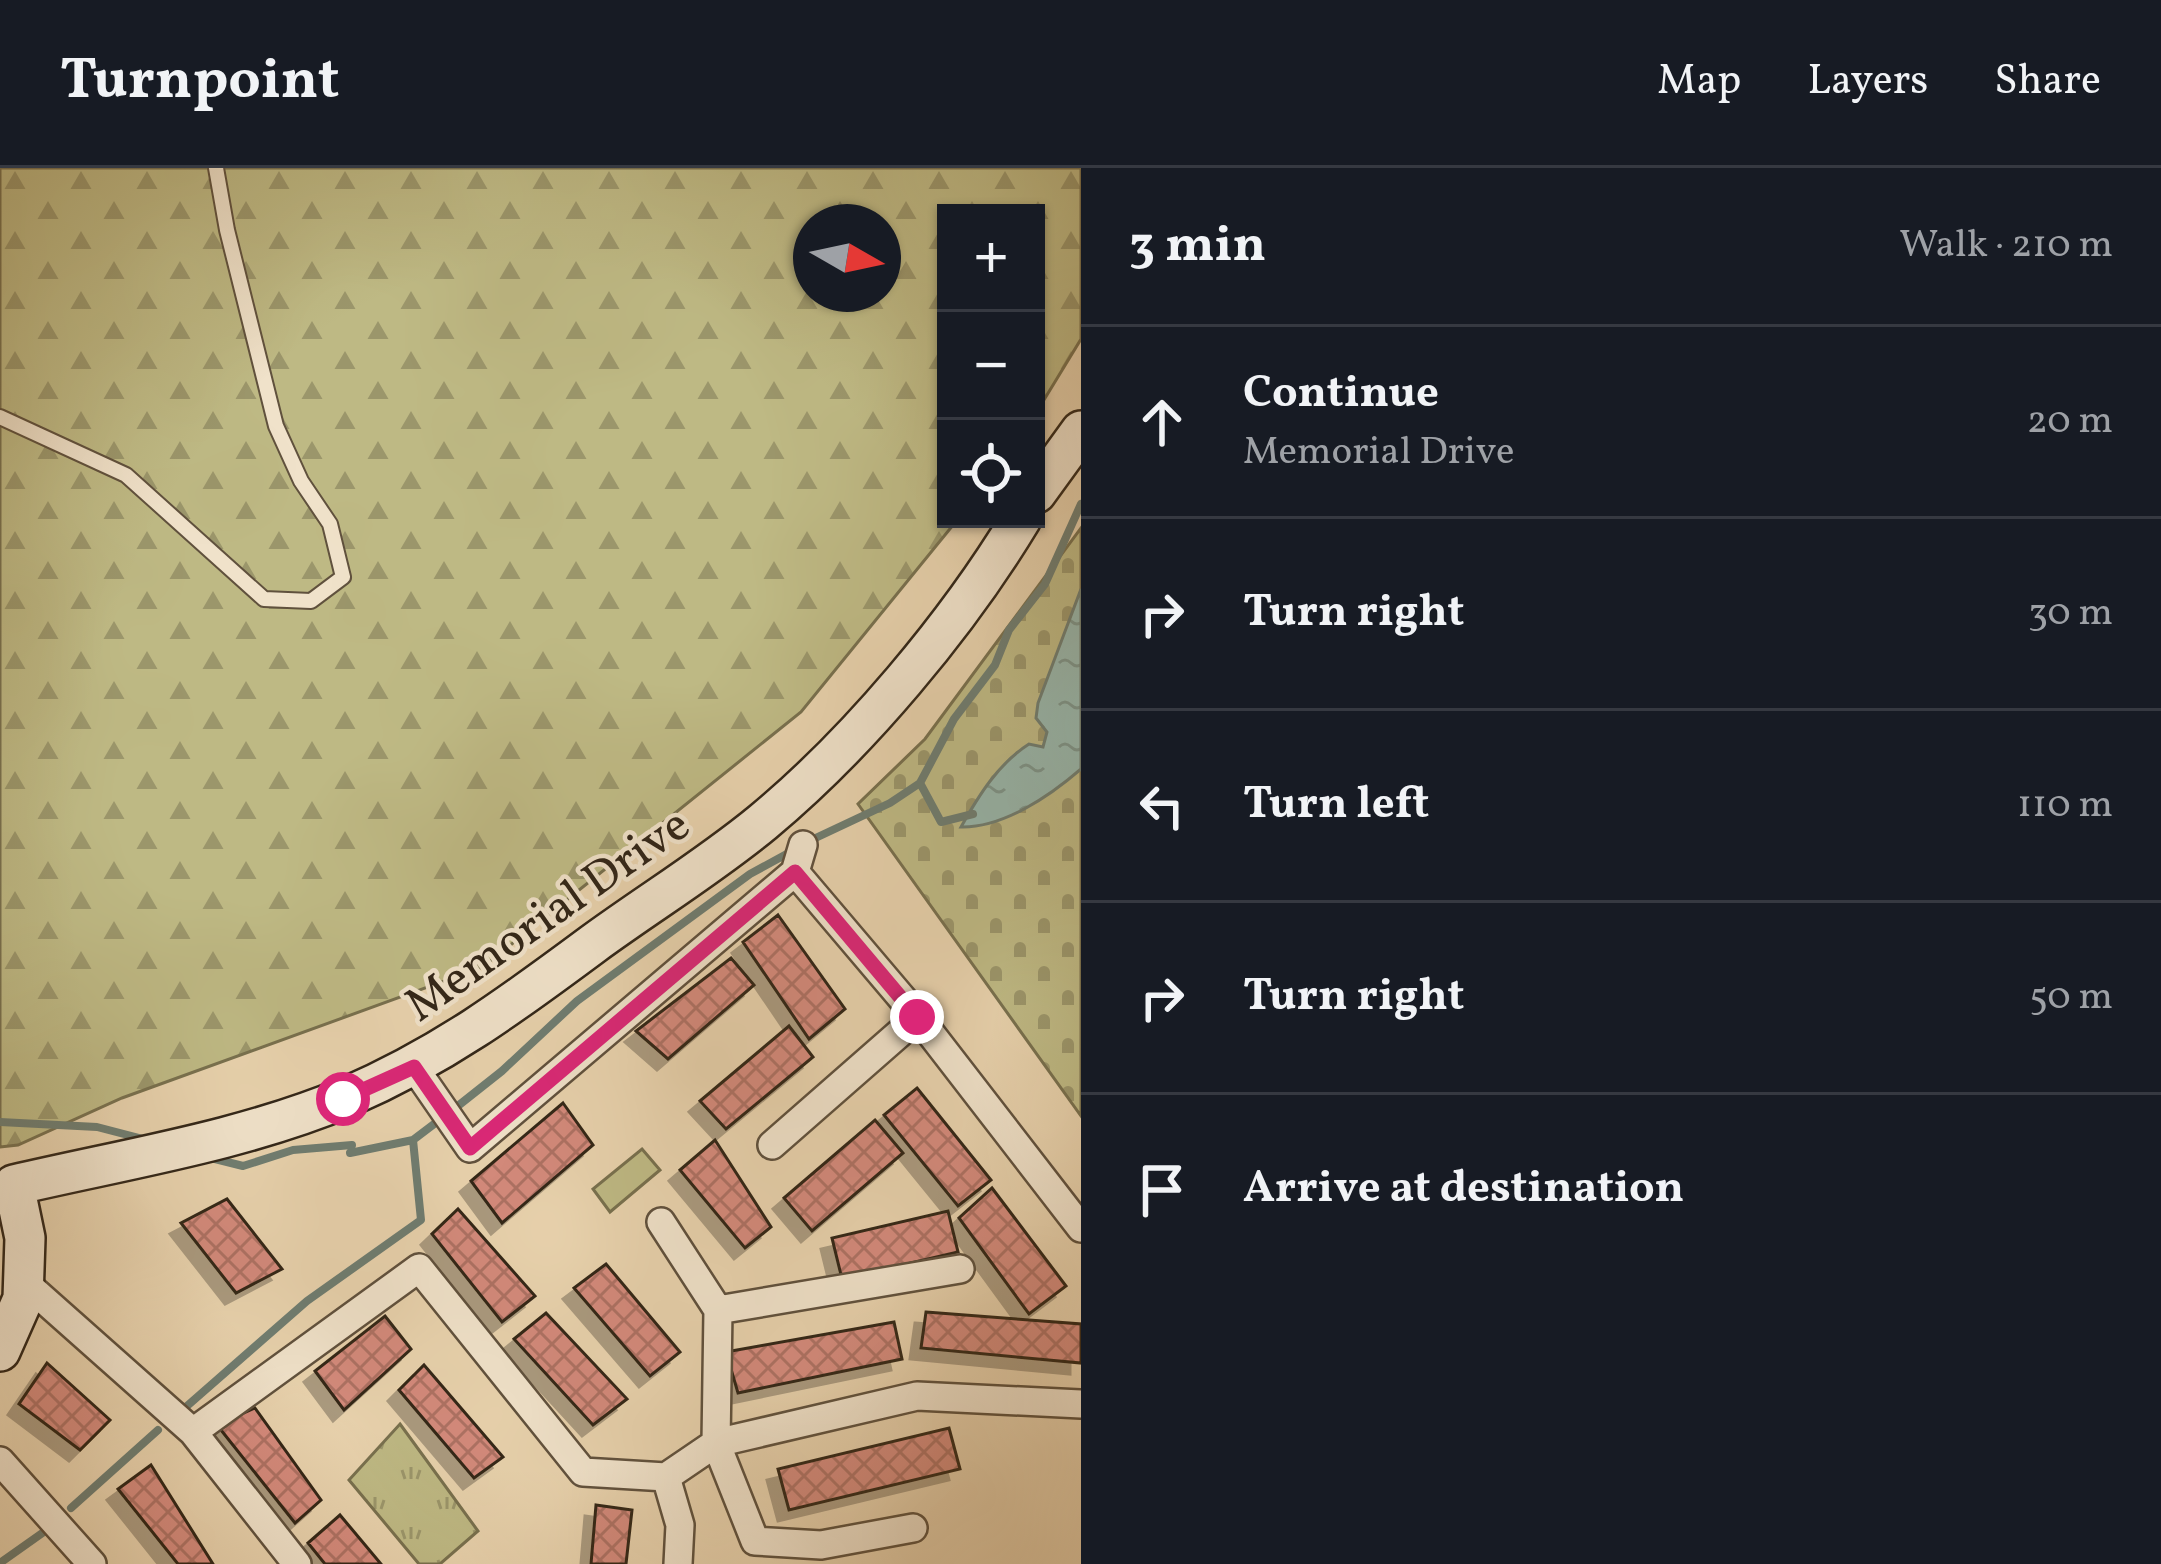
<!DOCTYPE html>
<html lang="en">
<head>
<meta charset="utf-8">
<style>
	:root { --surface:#171b24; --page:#20242c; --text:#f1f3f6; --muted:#9ea1a6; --line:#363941 }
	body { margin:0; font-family:Vollkorn,serif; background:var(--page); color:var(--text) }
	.controls { position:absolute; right:36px; top:36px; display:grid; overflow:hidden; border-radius:0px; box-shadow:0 3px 9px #0004 }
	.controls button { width:108px; height:108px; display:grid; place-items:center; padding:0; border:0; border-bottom:3px solid var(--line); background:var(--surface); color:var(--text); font:60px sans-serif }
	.compass { position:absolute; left:793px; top:36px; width:108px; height:108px; border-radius:50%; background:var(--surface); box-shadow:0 3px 9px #0004; rotate:99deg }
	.stop { position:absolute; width:36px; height:36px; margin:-27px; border:9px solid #db2777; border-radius:50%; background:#fff }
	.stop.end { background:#db2777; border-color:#fff; box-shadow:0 3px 12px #0008 }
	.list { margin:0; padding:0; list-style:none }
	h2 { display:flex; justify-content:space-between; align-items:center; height:156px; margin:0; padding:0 48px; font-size:51px }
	h2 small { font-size:39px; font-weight:400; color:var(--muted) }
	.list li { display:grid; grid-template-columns:78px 1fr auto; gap:36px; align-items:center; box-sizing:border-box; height:192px; padding:0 48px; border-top:3px solid var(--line) }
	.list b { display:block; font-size:45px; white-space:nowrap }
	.list p { margin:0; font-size:39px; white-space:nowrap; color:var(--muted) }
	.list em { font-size:39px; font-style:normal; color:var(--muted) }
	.icon { flex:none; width:66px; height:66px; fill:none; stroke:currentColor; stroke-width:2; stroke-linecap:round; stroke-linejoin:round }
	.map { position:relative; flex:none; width:1081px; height:1396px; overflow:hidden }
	header { display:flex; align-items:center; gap:72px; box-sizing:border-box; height:168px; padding:0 60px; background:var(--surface); border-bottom:3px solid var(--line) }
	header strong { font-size:57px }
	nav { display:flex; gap:66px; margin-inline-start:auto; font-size:42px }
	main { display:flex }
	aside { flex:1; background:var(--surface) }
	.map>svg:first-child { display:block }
	.grass { fill:url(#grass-tufts); stroke:#78704e; stroke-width:3 }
	.forest { fill:url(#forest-firs); stroke:#78704e; stroke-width:3; fill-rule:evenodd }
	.cemetery { fill:url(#cemetery-stones); stroke:#78704e; stroke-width:3 }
	.pitch { fill:#beb984; stroke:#78704e; stroke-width:3 }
	.water { fill:url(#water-ripples); stroke:#6f7d71; stroke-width:3 }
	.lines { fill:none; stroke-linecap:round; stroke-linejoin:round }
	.stream { stroke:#6f7d71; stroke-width:8 }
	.building { fill:url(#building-cross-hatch); stroke:#322618; stroke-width:3; filter:url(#shadow) }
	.lane-casing { stroke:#60513d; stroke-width:18 }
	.street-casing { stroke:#60513d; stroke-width:32 }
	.secondary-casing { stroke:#322618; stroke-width:44 }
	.lane { stroke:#f0e2ca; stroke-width:14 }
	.street { stroke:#f0e2ca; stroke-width:27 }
	.secondary { stroke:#f0e2ca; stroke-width:39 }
	.route { stroke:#db2777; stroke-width:15 }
	.labels { text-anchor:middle; stroke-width:9; stroke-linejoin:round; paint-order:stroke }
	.street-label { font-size:48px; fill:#322618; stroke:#f0e2ca }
</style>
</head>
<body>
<header>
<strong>Turnpoint</strong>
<nav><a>Map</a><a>Layers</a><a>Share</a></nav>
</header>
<main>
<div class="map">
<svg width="1081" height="1396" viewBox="0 0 1081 1396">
	<defs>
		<pattern id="grass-tufts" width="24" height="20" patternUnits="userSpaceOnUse" patternTransform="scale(3)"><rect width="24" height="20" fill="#beb984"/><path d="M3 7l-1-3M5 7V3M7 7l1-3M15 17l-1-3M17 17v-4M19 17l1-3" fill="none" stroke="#9b966b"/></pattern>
		<pattern id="forest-firs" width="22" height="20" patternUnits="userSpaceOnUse" patternTransform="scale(3)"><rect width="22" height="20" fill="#beb984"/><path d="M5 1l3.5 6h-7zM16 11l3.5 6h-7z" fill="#9b966b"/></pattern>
		<pattern id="cemetery-stones" width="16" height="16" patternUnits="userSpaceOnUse" patternTransform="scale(3)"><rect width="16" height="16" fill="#beb984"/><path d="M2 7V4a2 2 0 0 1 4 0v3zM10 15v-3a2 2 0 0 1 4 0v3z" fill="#9b966b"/></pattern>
		<pattern id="water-ripples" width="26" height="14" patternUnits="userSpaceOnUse" patternTransform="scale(3)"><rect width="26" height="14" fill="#97b7ad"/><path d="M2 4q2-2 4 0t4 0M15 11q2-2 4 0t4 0" fill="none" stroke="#7c958c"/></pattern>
		<pattern id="building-cross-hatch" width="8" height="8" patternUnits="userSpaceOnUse" patternTransform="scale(3)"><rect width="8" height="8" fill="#d48a7b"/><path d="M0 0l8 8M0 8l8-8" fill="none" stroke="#ad7164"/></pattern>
		<filter id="shadow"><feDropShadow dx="-11" dy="11" stdDeviation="0" flood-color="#0004"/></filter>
	</defs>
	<rect width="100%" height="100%" fill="#e8d2ad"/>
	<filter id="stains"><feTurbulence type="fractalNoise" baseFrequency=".00167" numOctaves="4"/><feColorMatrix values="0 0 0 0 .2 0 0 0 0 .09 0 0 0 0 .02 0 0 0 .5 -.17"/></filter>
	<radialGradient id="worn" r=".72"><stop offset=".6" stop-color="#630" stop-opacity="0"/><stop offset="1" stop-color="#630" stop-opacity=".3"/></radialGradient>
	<!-- grass -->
	<path class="grass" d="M400,1256L478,1363L440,1396H419L349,1312Z"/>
	<!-- forest -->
	<path class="forest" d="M0,0H1081V171L1036,245V45H946V351H958L801,544L483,799L122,930L18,977L0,979ZM811,54H883V126H811Z"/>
	<!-- cemetery -->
	<path class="cemetery" d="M1081,360V948L858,636L925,571Z"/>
	<!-- pitch -->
	<path class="pitch" d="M642,981L660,1002L610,1044L593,1021Z"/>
	<!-- water -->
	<path class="water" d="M1081,421V601C1050,628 1003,660 961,659C979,627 998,596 1029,576L1043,579L1047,564L1036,550L1038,535Z"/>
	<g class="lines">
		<!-- stream -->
		<path class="stream" d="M920,615L941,654L973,646
			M807,674L890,635L920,615L954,551L995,497L1009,462L1045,416L1081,336
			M454,941L502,903L577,833L750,706L794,682
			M0,954L97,959L147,972
			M350,985L413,972L442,950
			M207,989L243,998L293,982L352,977
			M179,1245L307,1133L421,1052L413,972
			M71,1340L158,1262
			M0,1395L48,1361"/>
	</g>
	<!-- building -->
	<path class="building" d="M778,747L845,841L809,871L743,774Z
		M731,790L754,817L668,891L636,863Z
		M789,858L813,889L726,961L700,933Z
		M917,920L991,1012L958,1038L884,947Z
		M563,935L593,977L502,1055L471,1013Z
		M875,952L903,985L812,1063L784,1030Z
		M715,972L771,1059L745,1080L680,1002Z
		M992,1020L1066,1118L1029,1146L959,1050Z
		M227,1031L282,1101L236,1125L181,1055Z
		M458,1041L535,1128L502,1154L432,1066Z
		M948,1043L958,1084L842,1111L832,1070Z
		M606,1096L680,1184L650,1208L574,1120Z
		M926,1144L1081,1156V1195L921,1180Z
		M546,1145L627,1231L593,1257L514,1171Z
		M385,1148L411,1181L344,1242L315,1203Z
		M894,1154L902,1191L738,1225L726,1184Z
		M47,1195L110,1252L80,1282L19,1236Z
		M424,1197L503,1289L474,1310L399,1222Z
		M255,1240L321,1332L295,1355L217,1257Z
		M949,1260L960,1301L789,1342L778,1301Z
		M151,1297L213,1396H178L118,1321Z
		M596,1337L632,1342L626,1396H591Z
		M340,1347L381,1396H325L308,1375Z"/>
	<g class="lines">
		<defs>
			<path id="lane" d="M0,249L126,307L264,431L311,433L343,409L330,356L301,313L276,258L227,62L216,0"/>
			<path id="street" d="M803,677L795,704L918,849L1081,1060
				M414,899L470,980L795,704
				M772,977L918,849
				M661,1054L718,1142L716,1275L755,1373L821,1377L913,1360
				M23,1113L193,1264L297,1396
				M718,1142L960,1101
				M193,1264L419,1100L583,1304L666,1309
				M0,1293L92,1396
				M678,1396L680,1357L666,1309L716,1275L917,1228L1081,1236"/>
			<path id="secondary" d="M1036,325L1081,263
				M0,1183L23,1131L25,1070L14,1017C125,991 242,973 347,929C442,888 511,837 593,776C649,735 710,698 763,654C858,575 957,457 1021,351"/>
		</defs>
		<!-- lane casing -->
		<use href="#lane" class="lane-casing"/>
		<!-- street casing -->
		<use href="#street" class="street-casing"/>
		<!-- secondary casing -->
		<use href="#secondary" class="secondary-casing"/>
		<!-- lane -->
		<use href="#lane" class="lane"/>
		<!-- street -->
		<use href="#street" class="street"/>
		<!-- secondary -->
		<use href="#secondary" class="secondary"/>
	</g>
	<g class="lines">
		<!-- route -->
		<path class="route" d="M343,931L414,899L470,980L795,704L917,849"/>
	</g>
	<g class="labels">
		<!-- street labels -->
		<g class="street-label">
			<text transform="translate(546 745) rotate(-35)" y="17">Memorial Drive</text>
		</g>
	</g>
	<rect width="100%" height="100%" filter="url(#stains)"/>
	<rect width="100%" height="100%" fill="url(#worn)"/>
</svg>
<div class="controls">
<button>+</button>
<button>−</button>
<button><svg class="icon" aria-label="locate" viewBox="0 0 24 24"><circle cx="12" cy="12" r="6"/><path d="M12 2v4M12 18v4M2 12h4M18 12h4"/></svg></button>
</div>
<svg class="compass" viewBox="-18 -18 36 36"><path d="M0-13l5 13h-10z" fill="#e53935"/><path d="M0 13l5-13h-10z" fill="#9ea1a6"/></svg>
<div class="stop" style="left:343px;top:931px"></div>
<div class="stop end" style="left:917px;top:849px"></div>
</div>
<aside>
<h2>3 min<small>Walk · 210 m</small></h2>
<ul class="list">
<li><svg class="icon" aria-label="ahead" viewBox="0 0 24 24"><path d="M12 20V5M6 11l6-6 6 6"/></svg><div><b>Continue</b><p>Memorial Drive</p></div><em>20 m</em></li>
<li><svg class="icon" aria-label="right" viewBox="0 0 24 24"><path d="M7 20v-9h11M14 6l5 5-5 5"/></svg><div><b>Turn right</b></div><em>30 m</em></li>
<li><svg class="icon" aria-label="left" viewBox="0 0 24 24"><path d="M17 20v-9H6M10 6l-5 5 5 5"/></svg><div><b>Turn left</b></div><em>110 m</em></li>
<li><svg class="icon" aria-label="right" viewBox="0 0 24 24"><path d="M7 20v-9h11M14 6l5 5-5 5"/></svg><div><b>Turn right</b></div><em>50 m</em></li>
<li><svg class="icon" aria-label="arrive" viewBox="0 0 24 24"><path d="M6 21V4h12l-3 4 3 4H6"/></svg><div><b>Arrive at destination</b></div></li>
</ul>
</aside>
</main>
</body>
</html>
